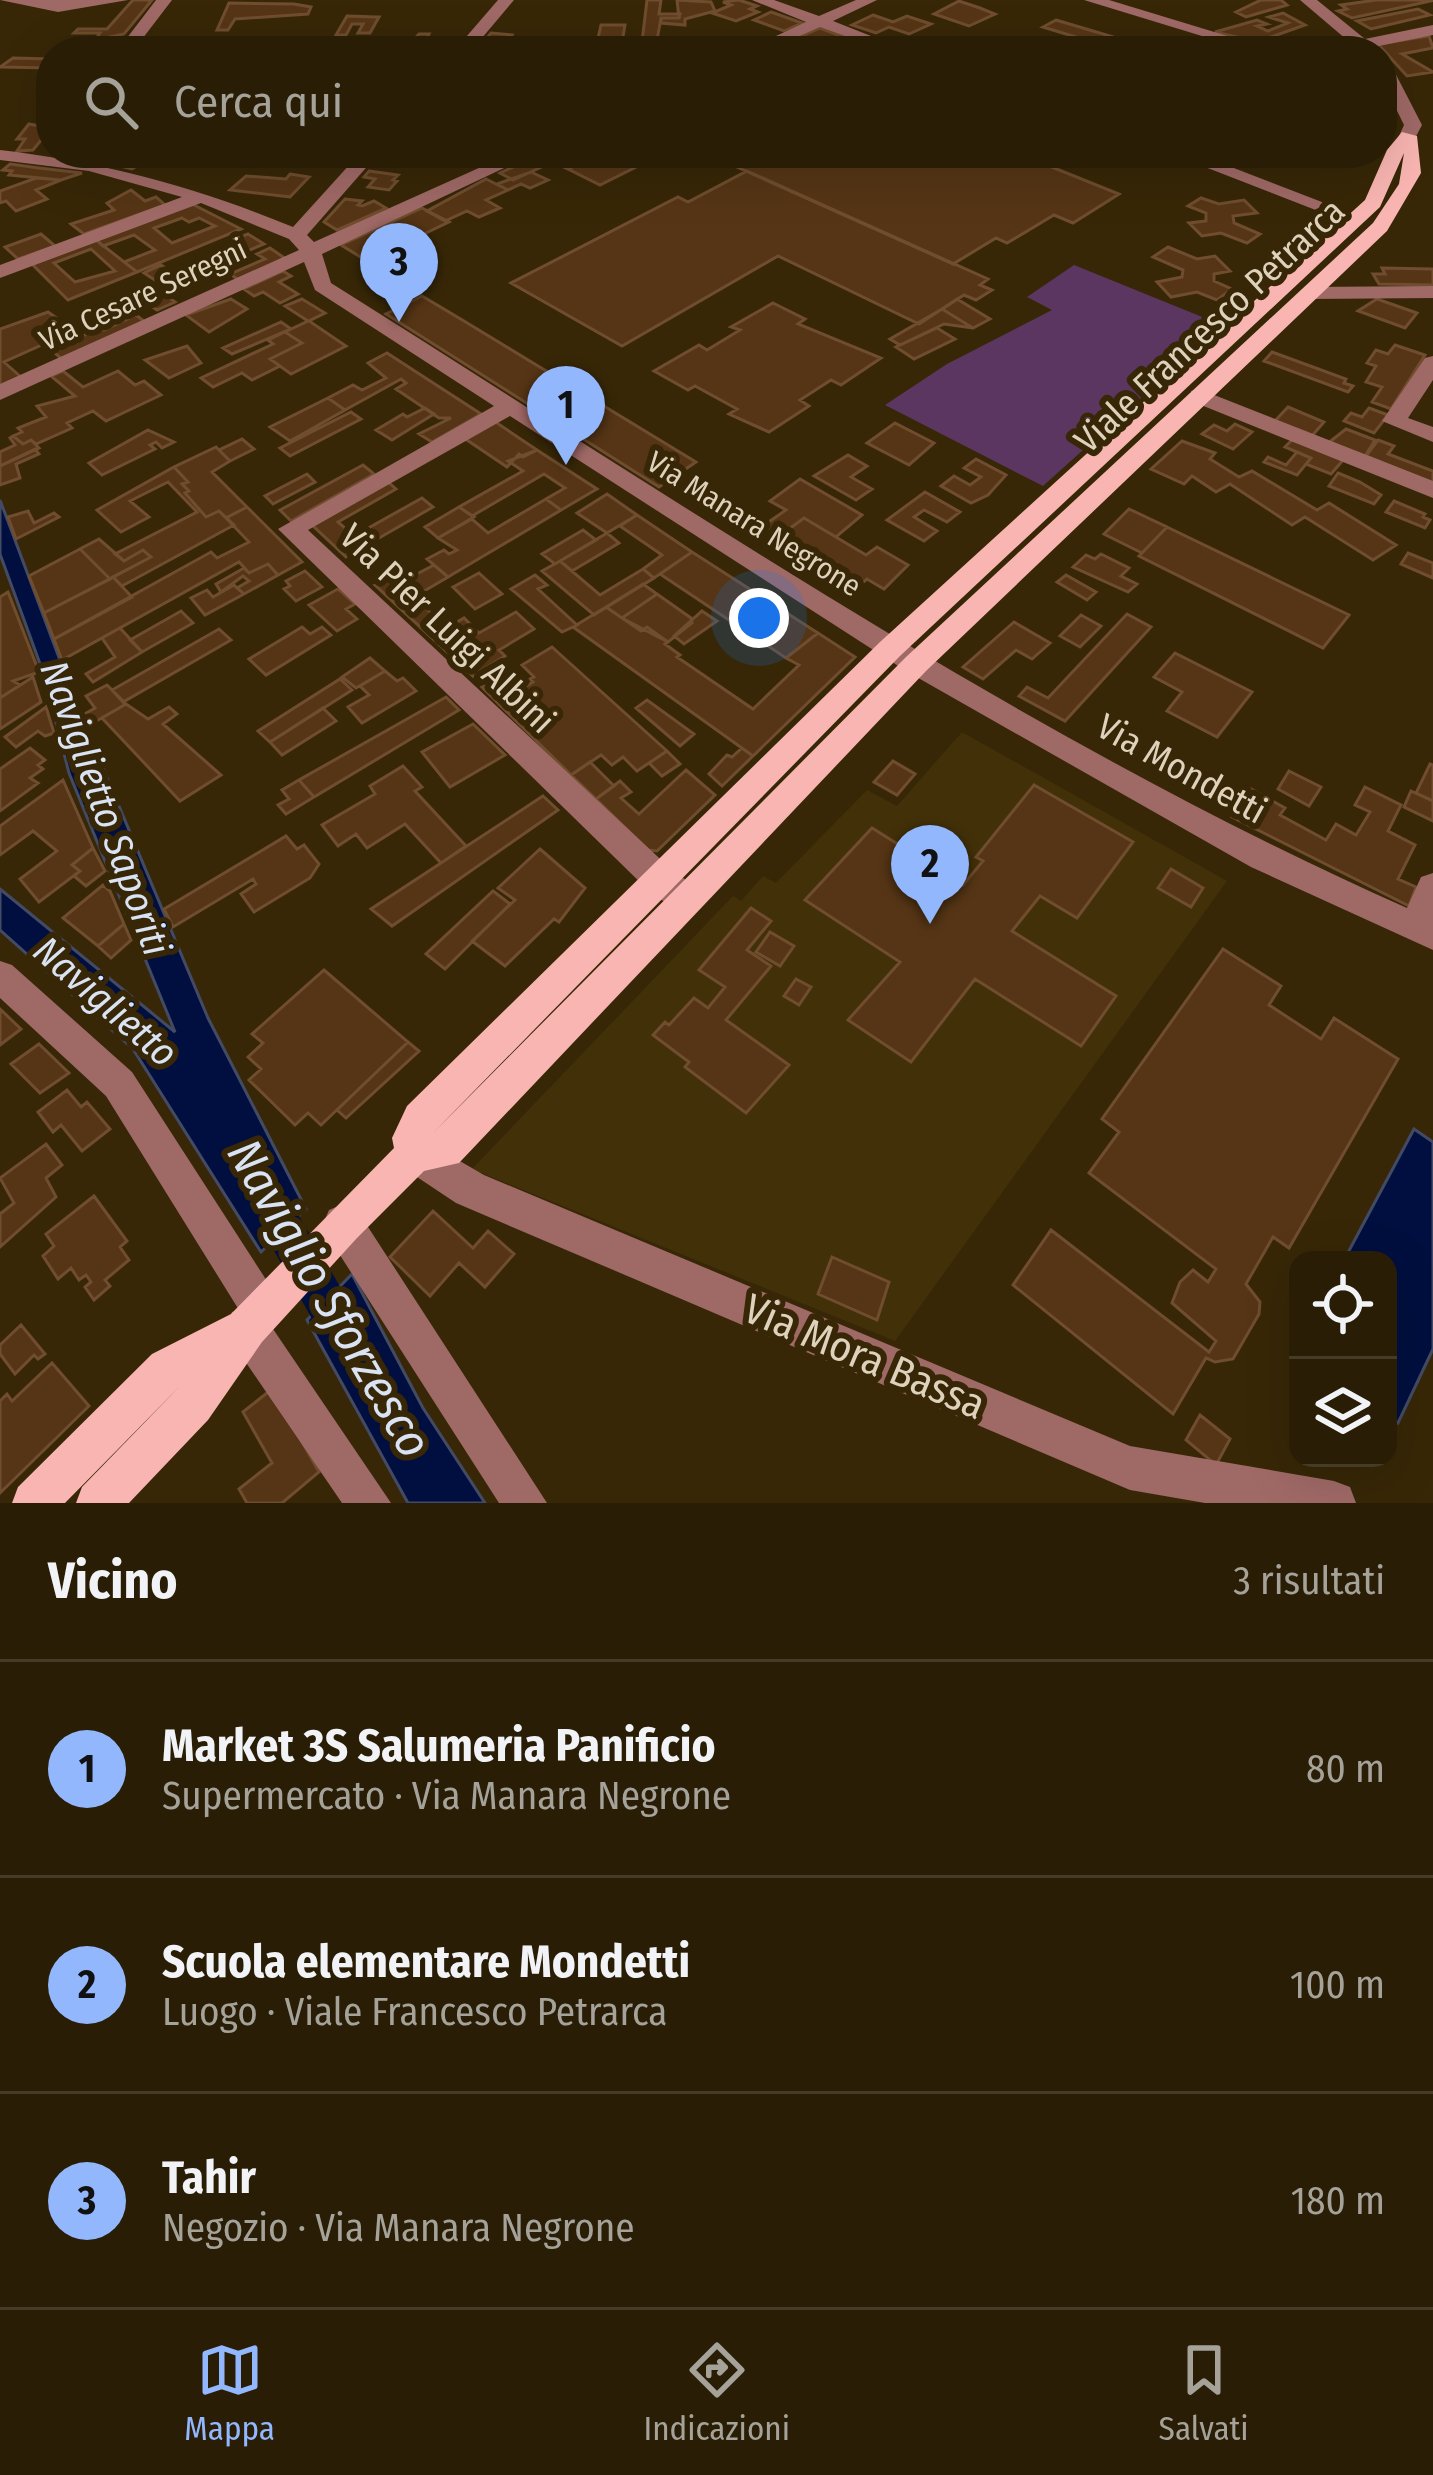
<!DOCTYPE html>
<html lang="it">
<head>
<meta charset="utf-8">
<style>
	:root { --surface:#291d05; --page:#31260f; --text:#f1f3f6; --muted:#a5a29a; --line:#453b27; --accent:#92b7fd }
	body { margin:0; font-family:"Fira Sans Condensed",sans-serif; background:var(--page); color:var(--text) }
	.controls { position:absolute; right:36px; bottom:36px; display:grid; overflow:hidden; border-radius:24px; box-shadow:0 12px 48px #0002 }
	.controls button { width:108px; height:108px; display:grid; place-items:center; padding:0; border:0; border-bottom:3px solid var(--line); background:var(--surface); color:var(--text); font:60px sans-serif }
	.you { position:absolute; left:759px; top:618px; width:42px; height:42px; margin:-30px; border:9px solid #fff; border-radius:50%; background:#1a73e8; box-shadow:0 0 0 18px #1a73e833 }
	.badge { display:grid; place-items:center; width:78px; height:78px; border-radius:50%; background:var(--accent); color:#111; font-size:39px; font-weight:700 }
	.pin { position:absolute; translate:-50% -99px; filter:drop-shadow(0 3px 6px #0008) }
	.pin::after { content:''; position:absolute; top:63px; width:42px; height:36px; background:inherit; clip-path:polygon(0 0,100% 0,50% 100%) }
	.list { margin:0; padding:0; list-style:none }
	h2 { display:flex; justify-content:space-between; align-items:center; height:156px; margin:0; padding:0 48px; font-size:51px }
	h2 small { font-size:39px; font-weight:400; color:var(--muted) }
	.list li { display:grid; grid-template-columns:78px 1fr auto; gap:36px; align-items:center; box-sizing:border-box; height:216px; padding:0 48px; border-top:3px solid var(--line) }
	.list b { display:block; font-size:45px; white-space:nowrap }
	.list p { margin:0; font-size:39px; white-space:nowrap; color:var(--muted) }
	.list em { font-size:39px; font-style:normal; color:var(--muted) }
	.icon { flex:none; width:66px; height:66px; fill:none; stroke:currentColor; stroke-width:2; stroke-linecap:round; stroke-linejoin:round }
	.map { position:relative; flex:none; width:1433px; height:1503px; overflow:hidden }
	.search { position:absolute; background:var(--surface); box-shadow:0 12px 48px #0002; left:36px; right:36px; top:36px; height:132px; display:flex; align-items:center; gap:30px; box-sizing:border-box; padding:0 42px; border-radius:48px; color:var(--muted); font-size:45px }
	.sheet { height:804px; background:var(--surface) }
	nav { display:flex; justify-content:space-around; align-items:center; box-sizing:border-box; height:168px; border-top:3px solid var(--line); background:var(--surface); font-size:33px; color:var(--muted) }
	nav a { display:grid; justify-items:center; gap:6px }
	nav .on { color:var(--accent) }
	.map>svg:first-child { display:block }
	.built { fill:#423008 }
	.green { fill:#5b3660 }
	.water { fill:#000f3f; stroke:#434a64; stroke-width:3 }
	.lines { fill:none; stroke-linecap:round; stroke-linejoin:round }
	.canal { fill:#000f3f; fill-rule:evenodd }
	.building { fill:#553515; stroke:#6f4d2e; stroke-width:3; fill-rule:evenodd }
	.minor { fill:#9f6966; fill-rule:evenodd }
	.major { fill:#f8b5b1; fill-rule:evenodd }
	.labels { text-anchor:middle; stroke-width:12; stroke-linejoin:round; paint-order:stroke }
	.far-street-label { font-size:30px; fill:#ded2bc; stroke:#372707 }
	.street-label { font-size:36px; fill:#ded2bc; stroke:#372707 }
	.water-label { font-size:39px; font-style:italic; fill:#dae3f4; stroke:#372707 }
	.near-street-label { font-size:42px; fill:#ded2bc; stroke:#372707 }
	.near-water-label { font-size:48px; font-style:italic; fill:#dae3f4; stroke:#372707 }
</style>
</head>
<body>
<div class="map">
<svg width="1433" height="1503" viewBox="0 0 1433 1503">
	<rect width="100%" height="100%" fill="#372707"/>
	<!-- built -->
	<path class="built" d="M962,732L1227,881L895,1341L472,1169L733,896L741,901L763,876L776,883L867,790L897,806Z"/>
	<!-- green -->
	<path class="green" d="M1074,265L1222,325L1043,486L885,405L947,364L1052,310L1027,297Z"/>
	<!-- water -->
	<path class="water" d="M0,500L79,711L208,1018L306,1209L261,1252L133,1049L0,930V889L175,1032L69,773L43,672L0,554Z
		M1414,1129L1433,1142V1349L1398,1423L1388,1416V1260H1344Z
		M352,1274L423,1408L485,1503H408L307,1320Z"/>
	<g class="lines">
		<!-- canal -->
		<path class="canal" d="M266,1178L280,1183L361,1323L367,1338L361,1353L346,1359L331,1353L252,1211L247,1197L252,1183Z"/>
	</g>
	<!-- building -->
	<path class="building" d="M133,0H152L124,34L95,40L100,33H74L78,29H107Z
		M647,0H661L659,14H680L679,18H661L655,51H620L622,43H597L601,25H625L622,42H642Z
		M677,0L711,2L715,11L685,19V25L661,23V18H679Z
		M739,0L757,6L750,9L758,12L736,21L712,13L731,5L723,2Z
		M1261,0H1281L1287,5L1246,17L1236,12Z
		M1376,0H1428L1431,1L1352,18L1338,11L1347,9L1341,5Z
		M959,1L980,8L995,14L969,26L934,14Z
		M229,3L294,4L311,7L308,14L235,19L228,30H217Z
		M1418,9L1430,15L1371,29L1357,21Z
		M771,12L802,23L784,31L754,20Z
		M1283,13L1305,25L1271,37L1283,41L1272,45L1215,32L1257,20L1267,24L1257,26L1268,31L1288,23L1269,17Z
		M873,15L893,22L907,16L931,24L909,34L889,27L876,33L852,25Z
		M347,16L376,17H379L370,33H358L363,24H352L346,35H336Z
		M1056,20L1120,39L1110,45L1130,51H1103L1109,47L1043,27Z
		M820,28L880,51H837L800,37Z
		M491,33L512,35L506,44L537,40L534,51H476Z
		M419,34H429L427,38H451L448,47H407Z
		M1429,36L1433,48L1402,54L1433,72L1407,76L1378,44Z
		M324,39H334L332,44L398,42V46L396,51L272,50L276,41Z
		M13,58L51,59V68L0,67Z
		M29,124L51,128L33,150L17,151L25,139H17Z
		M112,153H125L148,159L132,169L99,161Z
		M173,153H238L235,159H217L169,158Z
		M544,153H572L513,180L500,173Z
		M572,153H602L568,169L553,162Z
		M602,153H614L640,165L600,185L568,169Z
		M769,153H1017L1119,194L1073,223L1054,215L1007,243L996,238L953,264L739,168Z
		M10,164L39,168L82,173L61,180L9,175L12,171L3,170Z
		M369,171L398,175L393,180L397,181L389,190L368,187L375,179L364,177Z
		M747,171L988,279L980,285L992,290L976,300L964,295L919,324L778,256L622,346L511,283L678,197L688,202Z
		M531,172L548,180L530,188L521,184L508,190L497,184Z
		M290,174L309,177L290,197L230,190L246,176L286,179Z
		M36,178L61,180L36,190L47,199L16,211L6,201L0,203V191Z
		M486,179L508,190L486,200L500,208L479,217L467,211L445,221L427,211Z
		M131,190L145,201L156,197L165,205L84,234L71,224L114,210L107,203Z
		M1201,198L1219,204L1244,200L1257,213L1233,216L1234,223L1260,234L1247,243L1221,233L1202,236L1189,223L1206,221V213L1188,206Z
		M345,199L362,201L358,205L362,206L374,201L386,208L337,230L324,222Z
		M192,204L241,229L137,272L124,262L155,250L134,235L103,246L96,240ZM182,218L189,222L199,218L215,226L172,243L154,228Z
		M422,208L449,222L367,261L341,245Z
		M41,234L55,246L18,259L5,247Z
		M248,234L264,244L233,257L223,251L241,243L235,239Z
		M96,240L137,272L68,300L32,264ZM91,249L115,271L75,282L54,263Z
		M1168,247L1197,259L1215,256L1230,271L1214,274V281L1232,289L1217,300L1197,292L1171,297L1157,282L1182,277L1183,270L1153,257Z
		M270,248L286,259L239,280L230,274L265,259L257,254Z
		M161,265L174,274L182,279L164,286L144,273Z
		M1382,268L1433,269V285L1379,284L1373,274H1385Z
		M283,271L291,276L279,282L298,294L280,303L263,292L254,296L244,289Z
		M153,286L157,289L175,302L157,310L135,295Z
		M422,296L464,321L696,462L659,487L386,314Z
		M231,299L247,309L209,332L186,315Z
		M302,299L325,313L309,321L346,346L291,374L270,359L302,343L285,332L308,321L285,306Z
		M957,299L990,319L973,328L942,309Z
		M1377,299L1417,313L1405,328L1358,311Z
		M773,303L805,319L798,324L881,358L841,385L831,380L800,400L809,406L769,432L729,414L737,409L695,386L688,390L654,371L699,345L707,350L740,330L731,327Z
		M942,309L973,328L944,324L900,345L890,339Z
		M48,312L55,317L50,319L80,337L90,332L82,326L93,321L104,330L136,315L145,322L62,359L44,344L4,362L22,378L0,387V329Z
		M281,322L291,329L232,354L223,348Z
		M937,328L955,339L914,359L896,347Z
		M285,332L302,343L270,359L280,366L252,380L242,373L213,387L201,378L273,344L268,340Z
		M1395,345L1425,355L1391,409L1372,402L1382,387L1366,382L1376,366L1367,363L1376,350L1388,354Z
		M187,346L201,363L169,378L145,360Z
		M1272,352L1346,379L1344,383L1353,386L1348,392L1264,361Z
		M387,353L481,414L432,442L419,434L451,418H439L396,389L406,383L401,379L345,410L328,398L353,385L362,390L386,378L368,363Z
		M63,371L83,387L118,371L135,385L144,381L161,395L106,421L93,411L67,423L72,428L36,444L31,440L23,444L13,436L22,432L18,428L46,417L37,406L75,396L51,376Z
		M328,398L345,410L290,441L270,427Z
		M1288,407L1324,422L1311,437L1274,422Z
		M425,408L434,414L392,440L376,430L403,414L407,417Z
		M1369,408L1388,415L1374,433L1344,421L1351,413L1362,417Z
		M351,412L361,419L290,456L280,448Z
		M494,421L537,450L523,457L519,454L507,467L464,438Z
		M895,423L934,443L909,465L867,443Z
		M1235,424L1252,432L1233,449L1202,434L1214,425L1227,431Z
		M1346,429L1375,440L1365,456L1327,444Z
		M148,430L174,442L162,448L156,442L150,445L155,449L102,475L89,463Z
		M13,436L23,444L31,440L39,448L0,466V452L15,445L10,438Z
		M242,439L254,449L230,461L219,450Z
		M1293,439L1344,459L1331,474L1306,464L1311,458L1285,447Z
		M1378,440L1394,446L1388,454L1433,471V483L1366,456Z
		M1182,441L1215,453L1210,459L1239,477L1252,471L1317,510L1329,503L1396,545L1373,560L1305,517L1292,525L1230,484L1216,492L1192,476L1184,484L1151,469Z
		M216,447L230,461L212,472L247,507L226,518L219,511L206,517L185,493L189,491L182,484L188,482L174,467Z
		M35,449L39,454L16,464L20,478L0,485V466Z
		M537,450L597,489L561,510L546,499L565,488L544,474L472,516L459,507L523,471L508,461Z
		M1297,452L1311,458L1297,475L1264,462L1268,457L1286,465Z
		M848,455L867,466L851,477L872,489L856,500L814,476Z
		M976,459L1006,475L988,495L971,503L941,486L954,476L970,485L981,477L964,468Z
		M363,465L374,474L291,521L280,510Z
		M174,467L188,482L182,484L189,491L185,493L206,517L219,511L234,525L122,586L113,577L151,557L143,550L124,561L115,554L197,512L168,482L130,501L149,517L121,532L97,510Z
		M1338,473L1360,482L1381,495L1374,504L1329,486Z
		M307,474L315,482L273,504L265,496Z
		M800,479L862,515L836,537L804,518L780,536L763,526L786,510L770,501Z
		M387,481L396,489L338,522L354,536L422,498L433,507L346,557L311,524Z
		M925,492L960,512L947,522L924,510L914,517L937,531L924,541L887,520Z
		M607,494L637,515L607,533L577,513Z
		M546,499L561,510L448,577L427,559L444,550L449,554L457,550L438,538L472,519L488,533Z
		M1394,501L1425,514L1423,517L1430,520L1425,528L1386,512Z
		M247,507L302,562L278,575L268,564L249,573L239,562L62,660L54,639L211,552L217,558L249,542L226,518Z
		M459,507L474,517L438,538L425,527Z
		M1129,509L1167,527L1142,553L1104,534Z
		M28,511L34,523L54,513L59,517L16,539L8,517Z
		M637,515L692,552L654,578L643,569L662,555L620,526Z
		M804,518L866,555L877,547L908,565L884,589L867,579L861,584L782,534Z
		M1167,527L1349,615L1323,648L1139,556Z
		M583,530L596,540L555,564L542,554Z
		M607,533L619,543L572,571L560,561Z
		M99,539L124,561L143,550L151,557L110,579L80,549Z
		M80,549L110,579L44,613L29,576Z
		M692,552L818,633L786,658L660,574Z
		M1408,553L1433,563V578L1401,564Z
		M1101,554L1129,568L1121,576L1137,584L1128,592L1073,567L1086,555L1095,559Z
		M560,561L600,595L643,569L654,578L594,615L542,571Z
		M268,564L278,575L244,594L237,588L249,581L243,576L221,592L216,584L244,568L249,573Z
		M434,565L448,577L414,597L447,628L464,618L479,633L516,612L534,629L499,650L505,656L473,676L375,585L388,578L396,585Z
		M305,571L322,587L296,601L284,589L290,586L286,581Z
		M479,573L502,594L475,609L453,587Z
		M535,575L547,585L538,589L577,625L562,632L511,589Z
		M1066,575L1096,592L1087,600L1057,582Z
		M113,577L132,597L54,639L44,613Z
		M643,584L657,594L622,618L606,607Z
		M234,585L244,594L205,615L191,598L207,590L213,597Z
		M338,589L355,604L346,609L357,619L337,631L309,605Z
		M8,592L39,672L13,681L20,685L0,698V597Z
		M657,594L691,618L692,623L668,642L622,618Z
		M606,607L641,631L647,627L668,642L665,644L680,655L677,657L753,709L799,665L786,658L818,633L855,657L753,756L573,627Z
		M181,611L193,623L142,652L130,640Z
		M702,611L717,621L684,644L674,636Z
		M1127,614L1151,627L1065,721L1019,696L1027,687L1048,698Z
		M1081,615L1101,626L1080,647L1060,636Z
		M1014,622L1050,643L1032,659L1016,650L983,679L963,667Z
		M302,627L310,634L322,627L331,635L266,675L249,659Z
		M120,628L142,652L93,682L86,674L115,657L102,638Z
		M219,629L231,640L123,702L112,690Z
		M552,647L667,751L637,771L623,757L612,765L601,755L571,775L508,713L525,703L515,693L533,682L530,679L534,677L522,665Z
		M1175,653L1252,692L1217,737L1167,711L1182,692L1154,677Z
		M370,658L385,671L356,688L342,677Z
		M385,671L397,681L403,678L416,691L362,723L348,707L369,695L360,686Z
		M33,677L41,702L0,729V698Z
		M499,677L525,703L508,713L482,687Z
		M340,679L352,690L270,742L258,731Z
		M107,685L126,704L86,727L81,716L95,708L86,696Z
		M446,697L459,710L314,797L299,780Z
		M647,700L694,734L680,746L636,708Z
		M126,704L148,719L169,707L177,714L163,724L221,775L180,801L102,718Z
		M46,707L54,733L45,736L38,731L16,747L5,737Z
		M323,708L336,721L282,755L270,742Z
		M473,724L505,755L450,787L422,752Z
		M30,748L45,760L38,765L43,769L30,778L38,783L0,811V769Z
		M742,748L753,756L722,786L709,774L727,755L732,757Z
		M667,751L680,764L662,776L649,763Z
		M893,761L915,774L897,795L874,782Z
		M590,762L614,786L596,799L571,775Z
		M1430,764L1433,765V801L1416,793Z
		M403,766L422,787L415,791L466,846L441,863L405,824L367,848L356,834L338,846L322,825L375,794L370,786Z
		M686,770L715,795L657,851L648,850L596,799L620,781L631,792L621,798L639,814Z
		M1289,771L1321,787L1309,806L1278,789Z
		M63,780L93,848L72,865L80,871L39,902L20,879L57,851L33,831L0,855V826Z
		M299,780L314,797L286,814L278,805L289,799L282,790Z
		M1034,785L1133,842L1077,918L1040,896L1012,931L1116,996L1081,1046L975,979L911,1062L848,1020L900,962L805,900L872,828L963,885L983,861L976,857Z
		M1365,787L1401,805L1388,831L1415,845L1398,879L1416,887L1409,906L1232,817L1251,789L1285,808L1280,815L1326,840L1336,824L1356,835L1370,812L1355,805Z
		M1411,791L1433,801V821L1404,807Z
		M543,796L558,810L392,926L371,909Z
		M286,836L297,849L304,845L319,864L310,878L254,912L241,894L256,884L253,879L173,927L164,909Z
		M93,848L105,871L86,886L74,876L80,871L72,865Z
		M540,849L585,888L559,922L554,919L505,966L472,941L515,900L498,888Z
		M1171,869L1203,888L1191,907L1158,888Z
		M103,885L110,891L124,924L98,946L63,918Z
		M493,891L510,904L445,969L426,954Z
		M751,908L771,921L747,950L771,966L726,1020L789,1065L746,1113L685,1067L689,1062L653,1035L665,1022L669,1025L694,998L708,1008L725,987L699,970Z
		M124,924L131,940L111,958L98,946Z
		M770,932L794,946L780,966L756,952Z
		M1223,949L1281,986L1269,1005L1321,1039L1334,1018L1398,1059L1289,1248L1273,1237L1246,1284L1260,1302L1259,1314L1233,1359L1215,1362L1206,1358L1173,1414L1013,1285L1051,1230L1209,1352L1216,1341L1172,1303L1180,1282L1193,1270L1208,1282L1216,1269L1089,1173L1119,1132L1102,1119Z
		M324,970L408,1042L321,1125L308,1113L295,1125L249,1080L261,1069L248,1057L263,1043L252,1034Z
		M796,979L811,987L799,1005L784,996Z
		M0,1009L21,1029L0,1045Z
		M408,1042L419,1051L346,1118L337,1110Z
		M39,1044L69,1073L40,1093L11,1064Z
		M67,1090L81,1107L87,1102L110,1129L82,1151L61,1125L53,1132L38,1112Z
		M46,1144L62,1165L46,1178L56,1197L0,1247V1214L14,1203L0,1178Z
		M94,1196L127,1241L120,1247L129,1260L105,1280L110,1286L94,1300L85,1287L91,1282L86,1275L79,1280L71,1268L58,1279L43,1256L54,1246L46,1234Z
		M433,1211L473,1248L488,1231L514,1254L485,1287L459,1263L430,1296L390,1257Z
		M832,1257L889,1282L877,1320L818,1294Z
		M21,1325L45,1354L38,1359L34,1355L15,1374L0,1354V1345Z
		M52,1363L89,1406L0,1493V1401L7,1394L12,1401Z
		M272,1389L319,1472L282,1503H247L239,1489L272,1463L243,1412Z
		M1200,1415L1230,1439L1216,1465L1186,1440Z"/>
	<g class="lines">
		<!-- minor -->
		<path class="minor" d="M0,0H128L58,12Z
			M156,0H172L133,51H117Z
			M498,0H514L471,51H454Z
			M752,0H774L819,16L856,0H877L833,21L909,51H886L820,27L766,51H744L806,22Z
			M1084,0H1109L1277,51H1251Z
			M1300,0H1317L1365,39L1433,25V35L1374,47L1378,51H1360Z
			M1382,58L1390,63L1422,125L1414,140L1399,136L1404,125L1382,80Z
			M0,150C103,162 196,187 293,227L360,153H379L307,235L314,242L512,153H536L322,254L331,283C682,503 1028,740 1407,908L1421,877L1433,873V950L1251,867L906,671L510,416L308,530L672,870L697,888L701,898L697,908C677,915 664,901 648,890L278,529L494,406L315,290L304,262L0,400V384L299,250L289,239L201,203L0,278V265L182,197L89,171L0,160Z
			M1169,153H1195L1366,219L1349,223Z
			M1433,286V298L1309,299L1299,293L1309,287Z
			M1433,356V380L1408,418L1433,427V442L1382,421L1425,358Z
			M1199,389L1433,481V498L1191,401V391Z
			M0,961L12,965L132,1072L276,1295L283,1309L271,1326L391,1503H342L232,1342L226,1327L232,1312L239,1310L106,1096L0,998Z
			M415,1135L484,1175L1130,1446L1334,1481L1350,1487L1356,1503H1205L1130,1490L456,1203L402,1167L396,1154L402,1141Z
			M343,1204L357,1210L547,1503H499L329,1238L323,1224L329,1210Z"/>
		<!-- major -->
		<path class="major" d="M1402,132L1417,136L1421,173L1387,231L926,671L459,1163L424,1171L357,1238L262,1342L208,1420L129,1503H76L82,1487L182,1384L65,1503H12L18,1487L152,1354L231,1314L394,1148L392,1138L407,1106L880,642L1365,200L1387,150ZM1404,153L1399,184L1373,223L906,657L433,1133L900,656L1380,207Z"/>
	</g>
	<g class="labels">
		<!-- far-street labels -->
		<g class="far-street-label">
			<text transform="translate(143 295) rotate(-25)" y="10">Via Cesare Seregni</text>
			<text transform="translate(754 524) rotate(32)" y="10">Via Manara Negrone</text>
		</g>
		<!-- street labels -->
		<g class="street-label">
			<text transform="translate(1209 325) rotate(-43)" y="13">Viale Francesco Petrarca</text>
			<text transform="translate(448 628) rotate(44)" y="13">Via Pier Luigi Albini</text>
			<text transform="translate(1182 768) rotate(29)" y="13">Via Mondetti</text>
		</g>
		<!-- water labels -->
		<g class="water-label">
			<text transform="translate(106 808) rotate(70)" y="14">Naviglietto Saporiti</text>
			<text transform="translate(106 1001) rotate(41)" y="14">Naviglietto</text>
		</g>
		<!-- near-street labels -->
		<g class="near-street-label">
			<text transform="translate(865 1356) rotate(23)" y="15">Via Mora Bassa</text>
		</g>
		<!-- near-water labels -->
		<g class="near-water-label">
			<text transform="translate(330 1298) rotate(60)" y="17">Naviglio Sforzesco</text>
		</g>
	</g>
</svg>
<div class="controls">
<button><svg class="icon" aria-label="locate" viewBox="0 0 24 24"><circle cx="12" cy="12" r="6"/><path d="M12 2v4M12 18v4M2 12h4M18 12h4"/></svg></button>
<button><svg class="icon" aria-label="layers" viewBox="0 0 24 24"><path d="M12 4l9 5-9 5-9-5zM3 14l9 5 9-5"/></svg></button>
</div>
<div class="you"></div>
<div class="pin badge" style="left:566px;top:465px">1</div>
<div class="pin badge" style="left:930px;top:924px">2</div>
<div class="pin badge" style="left:399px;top:322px">3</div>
<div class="search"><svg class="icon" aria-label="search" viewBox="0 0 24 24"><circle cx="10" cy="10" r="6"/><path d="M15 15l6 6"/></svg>Cerca qui</div>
</div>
<section class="sheet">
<h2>Vicino<small>3 risultati</small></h2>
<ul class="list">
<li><span class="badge">1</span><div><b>Market 3S Salumeria Panificio</b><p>Supermercato · Via Manara Negrone</p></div><em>80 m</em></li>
<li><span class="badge">2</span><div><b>Scuola elementare Mondetti</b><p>Luogo · Viale Francesco Petrarca</p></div><em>100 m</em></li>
<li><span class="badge">3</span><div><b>Tahir</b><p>Negozio · Via Manara Negrone</p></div><em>180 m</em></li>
</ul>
</section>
<nav>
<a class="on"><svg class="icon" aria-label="map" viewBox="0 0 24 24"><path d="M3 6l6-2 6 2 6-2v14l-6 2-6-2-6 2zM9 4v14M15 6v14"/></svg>Mappa</a>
<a><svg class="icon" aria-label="directions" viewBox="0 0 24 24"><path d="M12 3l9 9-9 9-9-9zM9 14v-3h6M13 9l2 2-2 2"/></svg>Indicazioni</a>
<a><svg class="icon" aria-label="saved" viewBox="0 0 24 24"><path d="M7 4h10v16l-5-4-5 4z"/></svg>Salvati</a>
</nav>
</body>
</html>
